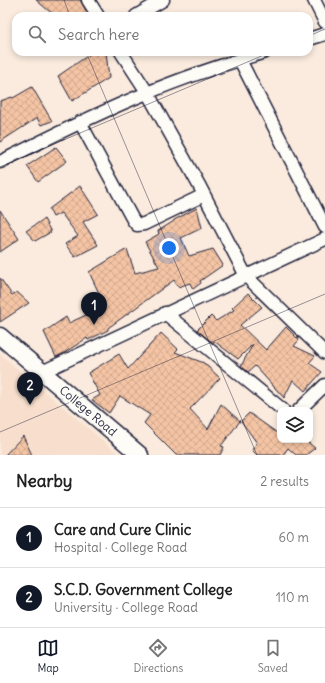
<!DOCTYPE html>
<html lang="en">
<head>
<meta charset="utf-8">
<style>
	:root { --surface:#fff; --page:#f2f2f2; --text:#222; --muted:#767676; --line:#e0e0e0; --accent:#111827 }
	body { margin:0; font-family:Delius,sans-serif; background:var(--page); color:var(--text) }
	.controls { position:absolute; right:12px; bottom:12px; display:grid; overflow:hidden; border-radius:8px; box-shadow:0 2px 6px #0003 }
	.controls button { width:36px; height:36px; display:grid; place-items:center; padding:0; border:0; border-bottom:1px solid var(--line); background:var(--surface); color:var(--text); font:20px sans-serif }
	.you { position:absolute; left:169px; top:248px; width:14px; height:14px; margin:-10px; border:3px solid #fff; border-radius:50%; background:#1a73e8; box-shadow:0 0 0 6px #1a73e833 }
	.badge { display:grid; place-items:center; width:26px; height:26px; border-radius:50%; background:var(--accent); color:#fff; font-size:13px; font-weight:700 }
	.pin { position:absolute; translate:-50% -33px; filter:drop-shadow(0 1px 2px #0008) }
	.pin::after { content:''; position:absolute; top:21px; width:14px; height:12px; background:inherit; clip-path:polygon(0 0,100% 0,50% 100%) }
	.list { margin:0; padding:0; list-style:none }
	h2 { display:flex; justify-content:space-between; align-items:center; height:52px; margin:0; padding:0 16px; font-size:17px }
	h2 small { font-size:13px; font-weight:400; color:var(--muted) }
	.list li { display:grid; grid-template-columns:26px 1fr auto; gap:12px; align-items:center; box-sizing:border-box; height:60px; padding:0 16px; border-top:1px solid var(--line) }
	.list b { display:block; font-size:15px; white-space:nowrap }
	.list p { margin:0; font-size:13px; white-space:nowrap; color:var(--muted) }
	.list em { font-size:13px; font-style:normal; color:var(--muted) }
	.icon { flex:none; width:22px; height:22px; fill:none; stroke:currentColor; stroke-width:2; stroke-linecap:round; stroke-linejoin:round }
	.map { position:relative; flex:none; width:325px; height:455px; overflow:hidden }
	.search { position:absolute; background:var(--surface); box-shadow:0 2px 6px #0003; left:12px; right:12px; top:12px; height:44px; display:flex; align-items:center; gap:10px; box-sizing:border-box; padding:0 14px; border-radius:12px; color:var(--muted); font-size:15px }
	.sheet { height:172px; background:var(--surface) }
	nav { display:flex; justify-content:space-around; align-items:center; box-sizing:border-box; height:56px; border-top:1px solid var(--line); background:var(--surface); font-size:11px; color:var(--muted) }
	nav a { display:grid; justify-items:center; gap:2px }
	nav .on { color:var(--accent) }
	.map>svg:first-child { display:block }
	.built { fill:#f8dfcd }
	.building { fill:url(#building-cross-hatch); stroke:#22223b }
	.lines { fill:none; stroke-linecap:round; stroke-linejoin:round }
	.minor-casing { stroke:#22223b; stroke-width:15 }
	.tertiary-casing { stroke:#22223b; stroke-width:19 }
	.minor { stroke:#fdfcf7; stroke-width:12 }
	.tertiary { stroke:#fdfcf7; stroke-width:16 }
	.ticks { fill:none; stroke:#22223b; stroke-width:1; stroke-opacity:0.45 }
	.labels { text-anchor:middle; stroke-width:3; stroke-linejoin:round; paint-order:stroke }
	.street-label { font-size:12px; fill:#22223b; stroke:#fdfcf7 }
</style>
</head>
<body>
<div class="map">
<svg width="325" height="455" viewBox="0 0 325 455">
	<defs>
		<pattern id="building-cross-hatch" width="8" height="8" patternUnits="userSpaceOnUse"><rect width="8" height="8" fill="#f4c4a4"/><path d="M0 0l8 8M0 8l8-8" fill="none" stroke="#d1a88e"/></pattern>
	</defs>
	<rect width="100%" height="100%" fill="#faebde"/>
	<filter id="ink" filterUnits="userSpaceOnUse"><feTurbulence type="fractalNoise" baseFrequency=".025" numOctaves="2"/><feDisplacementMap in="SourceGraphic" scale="8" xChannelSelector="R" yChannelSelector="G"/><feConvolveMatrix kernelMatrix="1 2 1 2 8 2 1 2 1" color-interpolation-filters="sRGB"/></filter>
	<g filter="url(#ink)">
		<!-- built -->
		<path class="built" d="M0,354L120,455H0Z"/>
		<!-- building -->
		<path class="building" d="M36,0H80L89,16H55Z
			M93,52H106L109,78L72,101L58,76Z
			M32,87L52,121L41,125L37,118L0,142V101L12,97L13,98Z
			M56,147L67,161L38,182L27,166Z
			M80,186L98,214L83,222L98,245L75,257L65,244L78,236L61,213L53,217L49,209Z
			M197,208L202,228L181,238L189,256L213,249L223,265L200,281L201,283L193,289L190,283L178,287L174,280L108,328V330L88,340L87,338L64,353L56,357L44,332L66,317L69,323L105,306L89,272L127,249L135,273L159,267L145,242L159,234L158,231L174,221V220Z
			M0,210L19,239L0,252Z
			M44,219L51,232L35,241L26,231Z
			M0,278L12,295L17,292L29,303L0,322Z
			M248,293L262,307L240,325L266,350L286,327L299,340L294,346L315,356L309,363L322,372L305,391L293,380L284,398L255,366L248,372L241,366L253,344L238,359L214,341L213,343L197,330L211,316L216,321L234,310L232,308Z
			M161,333L178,349L175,352L204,363L220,378L190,409L208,429L221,404L240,421L221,446L224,447L220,455H176L144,423L150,415L120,396L109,413L92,400L100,395L88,373L119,354L128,369Z
			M249,413L280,435V440H305L315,448L306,455H296L288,448L283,455H257L252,450L257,443L241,421Z
			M23,436L32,455H5Z"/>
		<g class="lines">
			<defs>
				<path id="minor" d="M88,0L98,16
					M314,0L325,22
					M136,16L163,0
					M309,39L325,34
					M121,52L147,92L200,187L246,276L325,353
					M240,60L325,227
					M80,122L133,220L137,225L144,224L204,195
					M0,162C48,138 97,113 147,93C185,77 225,64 265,52
					M165,313L283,410
					M42,372L325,239
					M299,410L325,385"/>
				<path id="tertiary" d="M0,336L140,455"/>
			</defs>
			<!-- minor casing -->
			<use href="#minor" class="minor-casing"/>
			<!-- tertiary casing -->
			<use href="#tertiary" class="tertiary-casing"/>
			<!-- minor -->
			<use href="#minor" class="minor"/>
			<!-- tertiary -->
			<use href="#tertiary" class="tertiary"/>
		</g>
	</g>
	<!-- ticks -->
	<path class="ticks" d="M64,0L70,16M309,36L325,29M86,52L257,455M0,167L271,52M0,432L325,294"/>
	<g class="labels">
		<!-- street labels -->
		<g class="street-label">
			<text transform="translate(88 411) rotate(40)" y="4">College Road</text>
		</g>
	</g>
</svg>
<div class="controls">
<button><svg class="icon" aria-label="layers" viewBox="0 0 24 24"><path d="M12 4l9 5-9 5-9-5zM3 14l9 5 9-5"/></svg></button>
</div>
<div class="you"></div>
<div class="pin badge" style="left:94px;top:325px">1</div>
<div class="pin badge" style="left:30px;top:405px">2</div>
<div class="search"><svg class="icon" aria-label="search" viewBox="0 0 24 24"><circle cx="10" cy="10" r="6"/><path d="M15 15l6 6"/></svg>Search here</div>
</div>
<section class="sheet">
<h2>Nearby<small>2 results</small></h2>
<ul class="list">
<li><span class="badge">1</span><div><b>Care and Cure Clinic</b><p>Hospital · College Road</p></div><em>60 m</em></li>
<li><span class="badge">2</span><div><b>S.C.D. Government College</b><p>University · College Road</p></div><em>110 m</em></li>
</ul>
</section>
<nav>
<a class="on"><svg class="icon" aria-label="map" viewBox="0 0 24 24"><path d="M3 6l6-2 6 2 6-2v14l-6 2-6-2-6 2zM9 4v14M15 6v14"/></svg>Map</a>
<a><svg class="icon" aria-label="directions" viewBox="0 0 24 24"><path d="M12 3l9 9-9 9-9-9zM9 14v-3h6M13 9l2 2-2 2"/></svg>Directions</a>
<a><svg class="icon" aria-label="saved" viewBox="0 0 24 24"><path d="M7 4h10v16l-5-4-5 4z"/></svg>Saved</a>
</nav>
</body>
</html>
